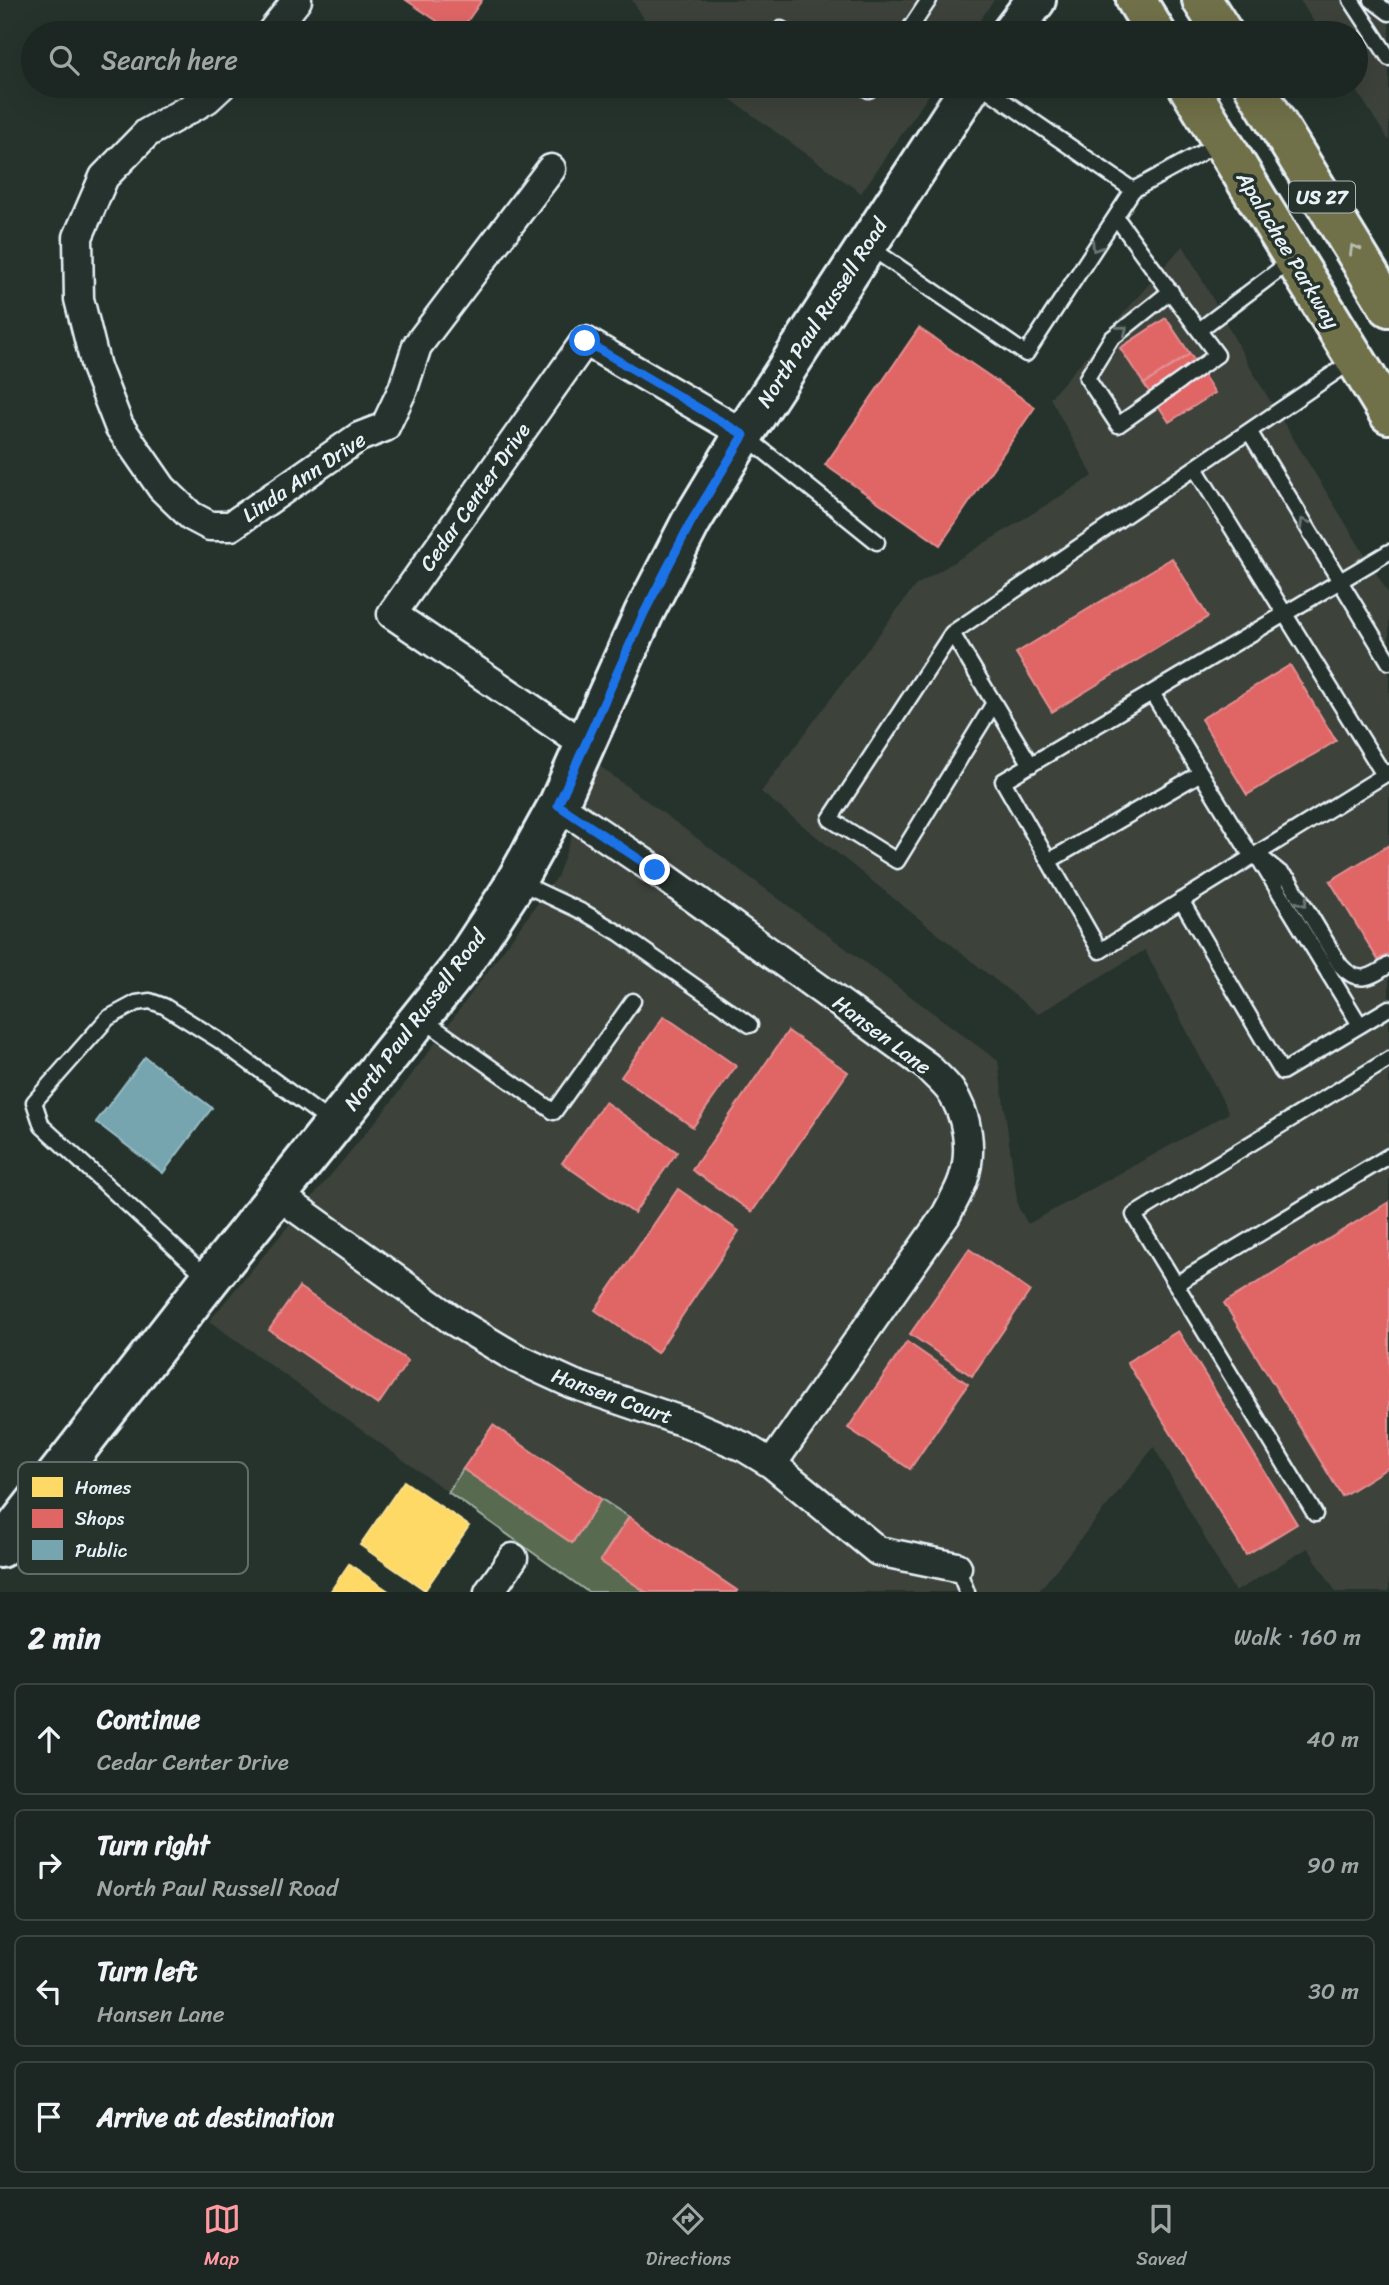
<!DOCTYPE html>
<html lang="en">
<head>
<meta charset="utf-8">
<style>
	:root { --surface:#1c2622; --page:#252e2a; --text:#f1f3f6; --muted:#a0a5a5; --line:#3a4340; --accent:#ff9aa2 }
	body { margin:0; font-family:Sriracha,sans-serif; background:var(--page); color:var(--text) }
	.stop { position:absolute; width:21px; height:21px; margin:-16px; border:5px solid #1a73e8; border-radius:50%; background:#fff }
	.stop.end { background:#1a73e8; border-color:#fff; box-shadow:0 2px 7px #0008 }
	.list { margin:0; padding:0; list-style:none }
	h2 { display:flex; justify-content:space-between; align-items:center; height:91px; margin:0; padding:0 28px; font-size:30px }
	h2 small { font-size:23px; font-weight:400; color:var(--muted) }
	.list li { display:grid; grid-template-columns:46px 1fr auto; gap:21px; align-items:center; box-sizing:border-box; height:112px; margin:0 14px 14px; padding:0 14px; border:2px solid var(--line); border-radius:10px }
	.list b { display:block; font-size:26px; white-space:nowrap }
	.list p { margin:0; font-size:23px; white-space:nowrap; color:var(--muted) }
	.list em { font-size:23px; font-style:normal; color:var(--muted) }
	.icon { flex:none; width:38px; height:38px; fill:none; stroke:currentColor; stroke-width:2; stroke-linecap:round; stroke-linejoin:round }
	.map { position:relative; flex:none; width:1389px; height:1592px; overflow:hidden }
	.search { position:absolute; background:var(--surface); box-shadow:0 7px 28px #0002; left:21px; right:21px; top:21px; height:77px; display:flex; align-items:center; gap:18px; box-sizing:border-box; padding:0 24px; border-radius:38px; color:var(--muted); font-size:26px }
	.sheet { height:595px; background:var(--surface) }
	nav { display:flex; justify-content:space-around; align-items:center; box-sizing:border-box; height:98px; border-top:2px solid var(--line); background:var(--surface); font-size:19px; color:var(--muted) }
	nav a { display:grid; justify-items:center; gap:4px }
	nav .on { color:var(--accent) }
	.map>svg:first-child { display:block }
	.built { fill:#3c423b }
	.green { fill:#586b4f; stroke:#a0aea4; stroke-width:2 }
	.homes { fill:#ffd966; stroke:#f8e092; stroke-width:2 }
	.shops { fill:#e06666; stroke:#e29092; stroke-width:2 }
	.public { fill:#76a5af; stroke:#98bcc5; stroke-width:2 }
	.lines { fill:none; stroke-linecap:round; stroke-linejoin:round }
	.lane-casing { stroke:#e8f1f8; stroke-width:19 }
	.street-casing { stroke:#e8f1f8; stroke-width:33 }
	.secondary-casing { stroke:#e8f1f8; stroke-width:44 }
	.primary-casing { stroke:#e8f1f8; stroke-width:44 }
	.lane { stroke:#26332d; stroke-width:14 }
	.street { stroke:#26332d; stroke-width:28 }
	.secondary { stroke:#26332d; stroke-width:38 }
	.primary { stroke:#70704a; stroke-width:38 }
	.oneway { stroke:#6a7674 }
	.oneway2 { stroke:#b8bdb2 }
	.route { stroke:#1a73e8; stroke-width:9 }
	.labels { text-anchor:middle; stroke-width:7; stroke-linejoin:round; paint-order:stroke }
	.shield { fill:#26332d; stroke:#aeb8bb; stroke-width:2 }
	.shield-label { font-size:19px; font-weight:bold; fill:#e8f1f8 }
	.street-label { font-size:21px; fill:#e8f1f8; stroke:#26332d }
	.key { fill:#26332d; stroke:#606c6a; stroke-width:2 }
	.key-label { font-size:19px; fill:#e8f1f8 }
</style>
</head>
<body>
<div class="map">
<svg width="1389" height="1592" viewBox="0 0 1389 1592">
	<rect width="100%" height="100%" fill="#26332d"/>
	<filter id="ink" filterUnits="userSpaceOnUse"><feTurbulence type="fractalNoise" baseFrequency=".0143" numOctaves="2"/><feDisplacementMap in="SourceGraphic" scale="14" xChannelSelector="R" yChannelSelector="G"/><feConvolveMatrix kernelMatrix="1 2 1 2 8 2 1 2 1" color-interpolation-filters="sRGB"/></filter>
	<g filter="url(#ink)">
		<!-- built -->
		<path class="built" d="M632,0H994L971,33H653Z
			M1300,0H1389V141L1354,86L1356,33H1321Z
			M712,86H935L861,193Z
			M1183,245L1255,376L1389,594V1592H1336L1308,1548L1235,1592L1154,1447L1038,1592H588L209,1321L390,1104L557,877L598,765L998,1061L1018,1207L1028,1224L1229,1113L1145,950L1038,1014L761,792L915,586L1093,476L1050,398Z"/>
		<!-- green -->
		<path class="green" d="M463,1469L572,1543L601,1499L629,1517L600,1561L646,1592H588L448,1492Z"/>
		<!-- homes -->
		<path class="homes" d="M404,1481L469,1526L425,1590L360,1545Z
			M349,1564L390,1592H330Z"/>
		<!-- shops -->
		<path class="shops" d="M406,0H482L459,33H455Z
			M1166,318L1190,354L1144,384L1120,348Z
			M919,328L1035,407L940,545L825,465Z
			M1190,354L1215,393L1169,422L1144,384Z
			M1172,558L1208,617L1052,712L1016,653Z
			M1290,665L1336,741L1247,795L1201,719Z
			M1389,845V954L1378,960L1330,881Z
			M664,1016L736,1066L693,1127L621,1077Z
			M788,1031L848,1072L752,1212L692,1170Z
			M605,1102L677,1152L634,1213L562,1163Z
			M678,1189L739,1231L657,1353L595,1310Z
			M1389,1202V1467L1342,1496L1224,1303Z
			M969,1249L1030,1291L972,1376L910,1334Z
			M299,1287L408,1361L378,1405L269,1330Z
			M1178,1331L1297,1524L1246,1555L1127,1362Z
			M907,1342L968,1384L910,1469L848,1428Z
			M493,1425L601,1499L572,1543L463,1469Z
			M629,1517L738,1591L737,1592H646L600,1561Z"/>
		<!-- public -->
		<path class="public" d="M145,1057L212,1108L163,1173L96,1122Z"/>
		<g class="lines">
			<defs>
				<path id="lane" d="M1351,0L1389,58
					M1372,0L1389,13
					M781,29L788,33
					M907,33L929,0
					M863,86L869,90L872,86
					M982,86L1133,190
					M1116,217C1149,263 1183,309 1217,355L1118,425L1087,378L1111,339L1171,291
					M868,246L1026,354L1133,190L1221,142
					M1199,330L1292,260
					M1249,431L1389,662
					M744,435L877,542
					M1195,468L1384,775
					M1389,552L1003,781L1100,951L1389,772
					M952,633L1031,765
					M1152,693L1252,857
					M994,703L897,861L830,819L952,633L1355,359
					M1256,854L1360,1025
					M1263,859L1289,880L1340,965C1358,985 1370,978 1389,965
					M1049,861L1201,773
					M517,881L585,913L619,933L750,1025
					M1181,900L1282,1072L1389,1008
					M421,1018L554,1112L633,1001
					M209,1279L42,1126L34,1102L108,1018L136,1003L150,1001L164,1006L220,1041L333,1124
					M1176,1284L1389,1156
					M1315,1514L1134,1215L1389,1059
					M957,1567L967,1592"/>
				<path id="street" d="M271,33L297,0
					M221,86L207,99L147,133L104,177L78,237L79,299L96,367L119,426L162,488L191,516L210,526H231L359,437L385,427L403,389L417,346L551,169
					M585,745L392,614L585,341L744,434
					M558,805L655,870L927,1066C934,1074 943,1081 950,1090C968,1115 973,1151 963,1180C959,1192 952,1203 946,1215L772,1464
					M278,1195L454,1321L516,1358L573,1384L690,1424L744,1447L772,1464L878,1551L957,1567
					M489,1592L513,1558"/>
				<path id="secondary" d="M1011,33L1036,0
					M0,1548L209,1280L459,969L511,890L558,805L644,613L691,522L744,434L971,86"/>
				<path id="primary" d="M1136,0L1156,33
					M1202,0L1223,33
					M1188,86L1389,414
					M1254,86L1389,307"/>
			</defs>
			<!-- lane casing -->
			<use href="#lane" class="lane-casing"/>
			<!-- street casing -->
			<use href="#street" class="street-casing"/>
			<!-- secondary casing -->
			<use href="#secondary" class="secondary-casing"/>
			<!-- primary casing -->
			<use href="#primary" class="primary-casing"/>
			<!-- lane -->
			<use href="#lane" class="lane"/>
			<!-- street -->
			<use href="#street" class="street"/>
			<!-- secondary -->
			<use href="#secondary" class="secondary"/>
			<!-- primary -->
			<use href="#primary" class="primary"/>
		</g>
		<!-- one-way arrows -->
		<defs><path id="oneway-chevron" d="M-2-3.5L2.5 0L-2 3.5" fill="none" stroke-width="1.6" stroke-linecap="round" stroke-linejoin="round" transform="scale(1.75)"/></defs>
		<g class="oneway">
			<use href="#oneway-chevron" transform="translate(1096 247) rotate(123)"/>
			<use href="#oneway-chevron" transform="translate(1123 330) rotate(-39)"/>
			<use href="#oneway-chevron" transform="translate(1304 523) rotate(-121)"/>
			<use href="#oneway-chevron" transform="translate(1303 902) rotate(59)"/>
		</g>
		<use class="oneway2" href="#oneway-chevron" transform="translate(1354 249) rotate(-121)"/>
	</g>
	<g class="lines" filter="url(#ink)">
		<!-- route -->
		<path class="route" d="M585,341L744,435L691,522L644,613L558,805L655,870"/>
	</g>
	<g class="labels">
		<!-- shield labels -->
		<rect class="shield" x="1289" y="181.5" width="66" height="31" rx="5"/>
		<g class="shield-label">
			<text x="1322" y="204">US 27</text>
		</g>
		<!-- street labels -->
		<g class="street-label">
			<text transform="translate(1288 250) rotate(59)" y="7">Apalachee Parkway</text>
			<text transform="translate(822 313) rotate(-57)" y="7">North Paul Russell Road</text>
			<text transform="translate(304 477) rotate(-34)" y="7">Linda Ann Drive</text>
			<text transform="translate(475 497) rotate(-55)" y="7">Cedar Center Drive</text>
			<text transform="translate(415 1020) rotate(-53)" y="7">North Paul Russell Road</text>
			<text transform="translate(882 1035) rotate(37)" y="7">Hansen Lane</text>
			<text transform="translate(612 1396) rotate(20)" y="7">Hansen Court</text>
		</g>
	</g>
	<!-- legend -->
	<rect x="18" y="1462" width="230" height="112" rx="10" class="key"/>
	<rect x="32" y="1477" width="31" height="20" fill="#ffd966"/>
	<rect x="32" y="1509" width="31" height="19" fill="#e06666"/>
	<rect x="32" y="1540" width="31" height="20" fill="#76a5af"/>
	<g class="key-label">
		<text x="75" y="1494">Homes</text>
		<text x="75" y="1525">Shops</text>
		<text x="75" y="1557">Public</text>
	</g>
</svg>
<div class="stop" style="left:585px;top:341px"></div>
<div class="stop end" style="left:655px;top:870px"></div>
<div class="search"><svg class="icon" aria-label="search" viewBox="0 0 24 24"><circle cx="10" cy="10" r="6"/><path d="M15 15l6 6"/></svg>Search here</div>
</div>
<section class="sheet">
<h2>2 min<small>Walk · 160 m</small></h2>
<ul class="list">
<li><svg class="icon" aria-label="ahead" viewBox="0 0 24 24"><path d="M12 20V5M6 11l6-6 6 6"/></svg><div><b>Continue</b><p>Cedar Center Drive</p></div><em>40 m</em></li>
<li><svg class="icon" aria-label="right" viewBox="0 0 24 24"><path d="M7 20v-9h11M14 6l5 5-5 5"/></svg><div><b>Turn right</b><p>North Paul Russell Road</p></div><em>90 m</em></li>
<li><svg class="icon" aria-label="left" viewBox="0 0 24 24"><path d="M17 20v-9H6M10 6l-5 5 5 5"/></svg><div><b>Turn left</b><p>Hansen Lane</p></div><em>30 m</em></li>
<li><svg class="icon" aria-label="arrive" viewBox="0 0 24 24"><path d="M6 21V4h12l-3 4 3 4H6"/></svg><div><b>Arrive at destination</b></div></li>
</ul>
</section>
<nav>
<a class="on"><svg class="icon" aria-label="map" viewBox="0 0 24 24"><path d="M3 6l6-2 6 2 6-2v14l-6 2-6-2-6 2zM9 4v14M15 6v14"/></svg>Map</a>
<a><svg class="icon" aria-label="directions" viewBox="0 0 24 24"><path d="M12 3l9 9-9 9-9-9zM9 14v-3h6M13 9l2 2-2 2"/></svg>Directions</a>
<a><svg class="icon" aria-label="saved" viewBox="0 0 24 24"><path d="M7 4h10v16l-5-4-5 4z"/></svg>Saved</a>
</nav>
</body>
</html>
